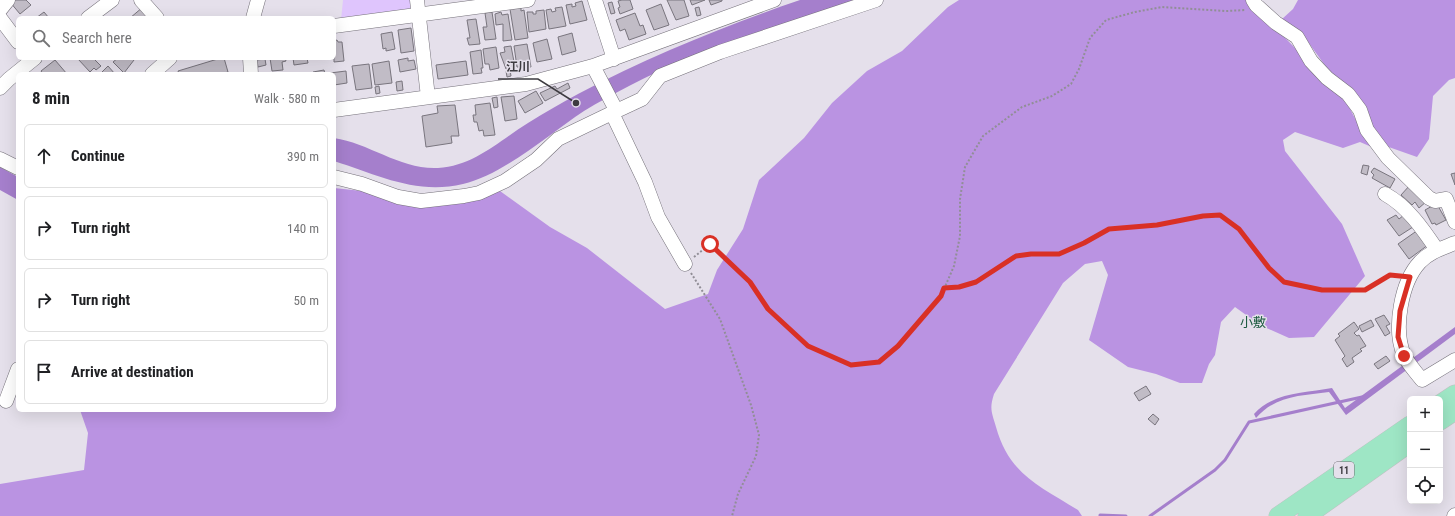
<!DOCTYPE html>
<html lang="en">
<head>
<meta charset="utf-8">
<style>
	:root { --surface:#fff; --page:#f6f6f6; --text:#202124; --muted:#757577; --line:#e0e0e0 }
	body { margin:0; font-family:"Roboto Condensed","Noto Sans JP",sans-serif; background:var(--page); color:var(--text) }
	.controls { position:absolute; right:12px; bottom:12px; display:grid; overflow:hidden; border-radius:6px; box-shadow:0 4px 16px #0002 }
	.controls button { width:36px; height:36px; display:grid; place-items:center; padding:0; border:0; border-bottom:1px solid var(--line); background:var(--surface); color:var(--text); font:20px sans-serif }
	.stop { position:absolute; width:12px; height:12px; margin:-9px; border:3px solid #d93025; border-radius:50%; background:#fff }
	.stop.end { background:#d93025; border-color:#fff; box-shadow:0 1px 4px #0008 }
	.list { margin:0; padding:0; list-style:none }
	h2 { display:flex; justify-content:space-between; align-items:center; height:52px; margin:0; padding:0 16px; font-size:17px }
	h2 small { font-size:13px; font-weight:400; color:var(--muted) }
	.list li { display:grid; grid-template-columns:26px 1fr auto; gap:12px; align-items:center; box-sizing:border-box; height:64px; margin:0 8px 8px; padding:0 8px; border:1px solid var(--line); border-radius:6px }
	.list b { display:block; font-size:15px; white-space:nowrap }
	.list em { font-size:13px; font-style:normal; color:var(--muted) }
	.icon { flex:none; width:22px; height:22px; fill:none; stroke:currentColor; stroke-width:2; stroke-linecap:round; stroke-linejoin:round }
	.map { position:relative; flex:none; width:1455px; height:516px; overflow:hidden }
	.search { position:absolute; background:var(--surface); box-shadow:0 4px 16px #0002; left:16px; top:16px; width:320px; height:44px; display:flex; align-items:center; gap:10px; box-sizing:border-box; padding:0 14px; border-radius:6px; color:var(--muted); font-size:15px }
	.panel { position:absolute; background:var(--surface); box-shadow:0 4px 16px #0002; left:16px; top:72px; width:320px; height:340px; border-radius:6px }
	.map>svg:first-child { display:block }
	.green { fill:#dfc5fd }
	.forest { fill:#ba93e2 }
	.water { fill:#a57fcc }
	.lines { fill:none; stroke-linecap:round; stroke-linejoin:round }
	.stream { stroke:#a57fcc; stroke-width:3 }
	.building { fill:#c1bcc6; stroke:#79757e }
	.minor-casing { stroke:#75717a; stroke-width:15 }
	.major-casing { stroke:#c1c0c2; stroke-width:19 }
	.path { stroke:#918e96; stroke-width:2; stroke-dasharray:2 2; stroke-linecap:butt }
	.minor { stroke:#fff; stroke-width:14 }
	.major { stroke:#9ee6c5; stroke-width:18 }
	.route { stroke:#d93025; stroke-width:5 }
	.labels { text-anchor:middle; stroke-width:3; stroke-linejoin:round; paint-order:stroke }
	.shield { fill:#e5e0eb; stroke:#6f6c73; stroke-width:1 }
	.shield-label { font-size:10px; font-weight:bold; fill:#3d3b40 }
	.quarter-label { font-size:13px; fill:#18583c; stroke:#e5e0eb }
	.leader { fill:none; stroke:#3d3b40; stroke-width:1.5 }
	.callout-dot { fill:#3d3b40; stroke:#e5e0eb; stroke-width:1.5 }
	.callout-label { font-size:12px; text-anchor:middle; font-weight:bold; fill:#3d3b40; stroke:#e5e0eb; stroke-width:3; stroke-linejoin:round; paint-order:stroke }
</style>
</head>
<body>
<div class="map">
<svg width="1455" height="516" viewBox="0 0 1455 516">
	<rect width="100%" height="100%" fill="#e5e0eb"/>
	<!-- green -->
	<path class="green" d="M343,0H411L412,6L408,11L341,20Z"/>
	<!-- forest -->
	<path class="forest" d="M959,0H1248L1345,99L1361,130L1374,148L1360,142L1343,148L1295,132L1283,140L1285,151L1342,224L1365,276L1314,337L1289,338L1260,325L1235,307L1221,322L1215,355L1209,364L1202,383H1180L1156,374L1128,367L1089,340L1108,275L1102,261L1085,264L1063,283L994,394C989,409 992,413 996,427C1009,474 1039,486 1078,510L1082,516H0V484L84,470L88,433L80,410H334V188L362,191L410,205L500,191L550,227L587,248L665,309L708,294L717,270L743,229L759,180L804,138L832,103L867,71L902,51L948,7Z
		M1298,0H1455V78L1449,80L1433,96L1429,139L1417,157L1383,145L1374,131L1367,108L1352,88L1332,75L1300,31L1281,20L1293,9Z"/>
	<!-- water -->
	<path class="water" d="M800,0H857C780,26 701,48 629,86C614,94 598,102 584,111C549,134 503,175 463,184C416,195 378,175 334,161V138C369,143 401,170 438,168C474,166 499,141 528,123C544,113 561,103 578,94C650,56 724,26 800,0Z
		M0,167L18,177V200L0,190Z
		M1455,327V334L1346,415L1329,392C1301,396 1276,395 1256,418L1254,414C1274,392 1305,393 1332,388L1345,408Z"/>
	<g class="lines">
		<!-- stream -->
		<path class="stream" d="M1100,516V515L1126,516
			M1150,516L1215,470L1225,460L1249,422L1362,397"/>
	</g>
	<!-- building -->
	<path class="building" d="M12,0H26L31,5L20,14L10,2Z
		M622,0H630L633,9L620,14L618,8L620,7L618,1Z
		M667,0H684L689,16L676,20Z
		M690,0H705L692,5Z
		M709,0H722V1L711,5Z
		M582,1L587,20L570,24L566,5L572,4V7L576,6L575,3Z
		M612,2L615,13L611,14L608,3Z
		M661,4L669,25L654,30L646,10Z
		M143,7L153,18H130Z
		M562,7L566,26L549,29L546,10L551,9L552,12L556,11L555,8Z
		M699,7L701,15L697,16L695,8Z
		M521,8V11L524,10L528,38L515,40L510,9Z
		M544,10L546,29L529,32L527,12H533V14H536V11Z
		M44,12L49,18H36Z
		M492,12L496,39L485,40L483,27H487L485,13Z
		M501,12L502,15L508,14L512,40L503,41V24L496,25L495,14Z
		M635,13L640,26L643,25L646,34L629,40L625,29L620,31L616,20Z
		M476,19L480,44L469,45L467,38H470L467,20Z
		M411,28L414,51L401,53L398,30Z
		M392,32L395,49L386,51V48L383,49L381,34Z
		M572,33L576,51L562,55L558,37Z
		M547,39L552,59L537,62L533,43Z
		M337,40L338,42H342L344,61L334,62V41Z
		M527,44L531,67H517L514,46Z
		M511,46L515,67L506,69L500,53L505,52L504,47Z
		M496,47L499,68L490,70L489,64H485L483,49Z
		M481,50L483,68H481L482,73L473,74L470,52Z
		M80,58H93L101,66L96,70L94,68L90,72L78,59Z
		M118,58H132L134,60L124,73L113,62Z
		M221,58H224L228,72L221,74H179L178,71Z
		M270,58H285L286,61L282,62L283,70L272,71Z
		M293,58H307L308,63L294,65Z
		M408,58V61L414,60L416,69L400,72L398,60Z
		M265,59L266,65L258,67L257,60Z
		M55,60L67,74H43L41,71Z
		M389,61L392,83L375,85L372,64Z
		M466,61L468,75L438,79L436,65Z
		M369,64L372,88L356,90L352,66Z
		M108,66L115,74H100Z
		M324,70L325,74H313V72Z
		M510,70L511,76L507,77L506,71Z
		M346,71L347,83L334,85V74L330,73Z
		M402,81L403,90L397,91L396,82Z
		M568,83L570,88L545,101L540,93L555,86L557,89Z
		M379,86L380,93L376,94L375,87Z
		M536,91L543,103L525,113L518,101Z
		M514,96L517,119L505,121L501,97Z
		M497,97L498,107L494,108L492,98Z
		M490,103L495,135L484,136L483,130L479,131L477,122H474L473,115H476L475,105Z
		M455,105L459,136H451L452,143L426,147L422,116L438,113L437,106Z
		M1363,165L1369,166L1367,175L1361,173Z
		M1374,168L1395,179L1390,188L1372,178L1374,175L1371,172Z
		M1455,173V185L1451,174Z
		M1410,185L1427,201L1419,208L1415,202L1412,205L1401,195Z
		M1434,205L1438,206L1446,220L1436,225L1435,223L1432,224L1425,210Z
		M1396,215L1399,219L1404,215L1413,227L1399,236L1387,220Z
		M1418,230L1428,245L1409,259L1398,244Z
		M1384,315L1390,324L1386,326L1390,333L1385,336L1375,319Z
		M1371,320L1374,326L1362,332L1359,326Z
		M1354,322L1359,329L1354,333L1357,336L1359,335L1366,346L1360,349L1362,351L1352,358L1354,362L1347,367L1342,359L1345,356L1335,340L1340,336L1338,334Z
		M1386,356L1390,361L1378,369L1374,364Z
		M1146,386L1151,394L1139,401L1134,393Z
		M1153,414L1159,419L1155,425L1148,419Z"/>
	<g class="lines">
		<defs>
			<path id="minor" d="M141,0L157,18
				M417,0L428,97
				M595,0L614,59
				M1253,0L1256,5L1276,23L1297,37L1311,61L1327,78L1348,94L1360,110L1367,130L1388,158L1429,198L1435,201L1446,199L1455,222
				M0,10L8,0
				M0,18L18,42
				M88,18L112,0
				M253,18L258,0
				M334,26L528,0
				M250,58L251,74
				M593,66L616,110
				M152,74L170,58
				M0,88L9,79L35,58
				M334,110L526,84L593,66L774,0
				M0,159L18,168
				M334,177L362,184L398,197L421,201L464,196L479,193L505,181L536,160L558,139L612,113
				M1385,194C1407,206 1423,229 1437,250
				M1455,243C1443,248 1429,252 1420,262C1401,282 1393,329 1404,355C1408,364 1416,372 1422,380L1455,360
				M685,264L658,217L645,182L612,113L642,99L660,76L720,52L876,0
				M6,401L18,369
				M1454,516L1455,515"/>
			<path id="major" d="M1440,404L1455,394
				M1440,421L1455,411
				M1278,516L1410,425
				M1307,516L1410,443"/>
		</defs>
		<!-- minor casing -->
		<use href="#minor" class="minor-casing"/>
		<!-- major casing -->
		<use href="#major" class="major-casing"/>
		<!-- path -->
		<path class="path" d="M694,257L710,244L750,282L768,309L808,346L851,365L879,362L898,345L941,296L954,266L960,236V199L965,167L983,136L1022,107L1052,96L1071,84L1079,69L1090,38L1106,20L1135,12L1162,7L1226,11L1246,10
			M691,273L720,319L751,405L759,435L756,456L738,494L732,516
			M944,288L959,287L976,281L1016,256L1031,254H1059L1084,243L1109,229L1157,225L1203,216L1219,215L1239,229L1269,268L1284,282L1322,290H1365L1390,275L1397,276"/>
		<!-- minor -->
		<use href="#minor" class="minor"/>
		<!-- major -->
		<use href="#major" class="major"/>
	</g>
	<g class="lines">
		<!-- route -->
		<path class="route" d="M710,244L750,282L768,309L808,346L851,365L879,362L898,346L941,296L944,288L959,287L976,282L1016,256L1031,254H1059L1084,243L1109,229L1157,225L1203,216L1220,215L1239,229L1269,268L1284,282L1322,290H1365L1390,275L1410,277L1400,311L1398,337L1404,356"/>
	</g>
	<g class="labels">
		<!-- shield labels -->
		<rect class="shield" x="1334" y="462" width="20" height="16" rx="3"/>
		<g class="shield-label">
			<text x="1344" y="474">11</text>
		</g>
		<!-- quarter labels -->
		<g class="quarter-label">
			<text x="1253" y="327">小敷</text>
		</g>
	</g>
	<!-- callouts -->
	<path class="leader" d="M576 103L538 79H498"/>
	<circle class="callout-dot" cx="576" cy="103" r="4"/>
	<g class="callout-label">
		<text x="518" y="71">江川</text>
	</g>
</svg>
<div class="controls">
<button>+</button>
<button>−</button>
<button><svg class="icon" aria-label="locate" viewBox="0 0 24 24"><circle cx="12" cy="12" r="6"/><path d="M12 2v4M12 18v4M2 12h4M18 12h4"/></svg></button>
</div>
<div class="stop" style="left:710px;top:244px"></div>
<div class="stop end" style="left:1404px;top:356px"></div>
<div class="search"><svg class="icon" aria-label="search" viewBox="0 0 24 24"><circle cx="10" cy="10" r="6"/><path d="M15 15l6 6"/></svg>Search here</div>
<section class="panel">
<h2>8 min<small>Walk · 580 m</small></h2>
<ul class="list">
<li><svg class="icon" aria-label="ahead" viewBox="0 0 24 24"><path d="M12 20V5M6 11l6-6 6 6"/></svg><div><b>Continue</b></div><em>390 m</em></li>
<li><svg class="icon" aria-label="right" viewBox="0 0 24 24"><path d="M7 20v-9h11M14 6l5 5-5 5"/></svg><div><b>Turn right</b></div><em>140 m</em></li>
<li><svg class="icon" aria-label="right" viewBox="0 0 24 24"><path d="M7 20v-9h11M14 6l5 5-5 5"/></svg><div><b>Turn right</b></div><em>50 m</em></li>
<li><svg class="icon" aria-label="arrive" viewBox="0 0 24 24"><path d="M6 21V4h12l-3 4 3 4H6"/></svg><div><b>Arrive at destination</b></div></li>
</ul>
</section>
</div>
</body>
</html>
